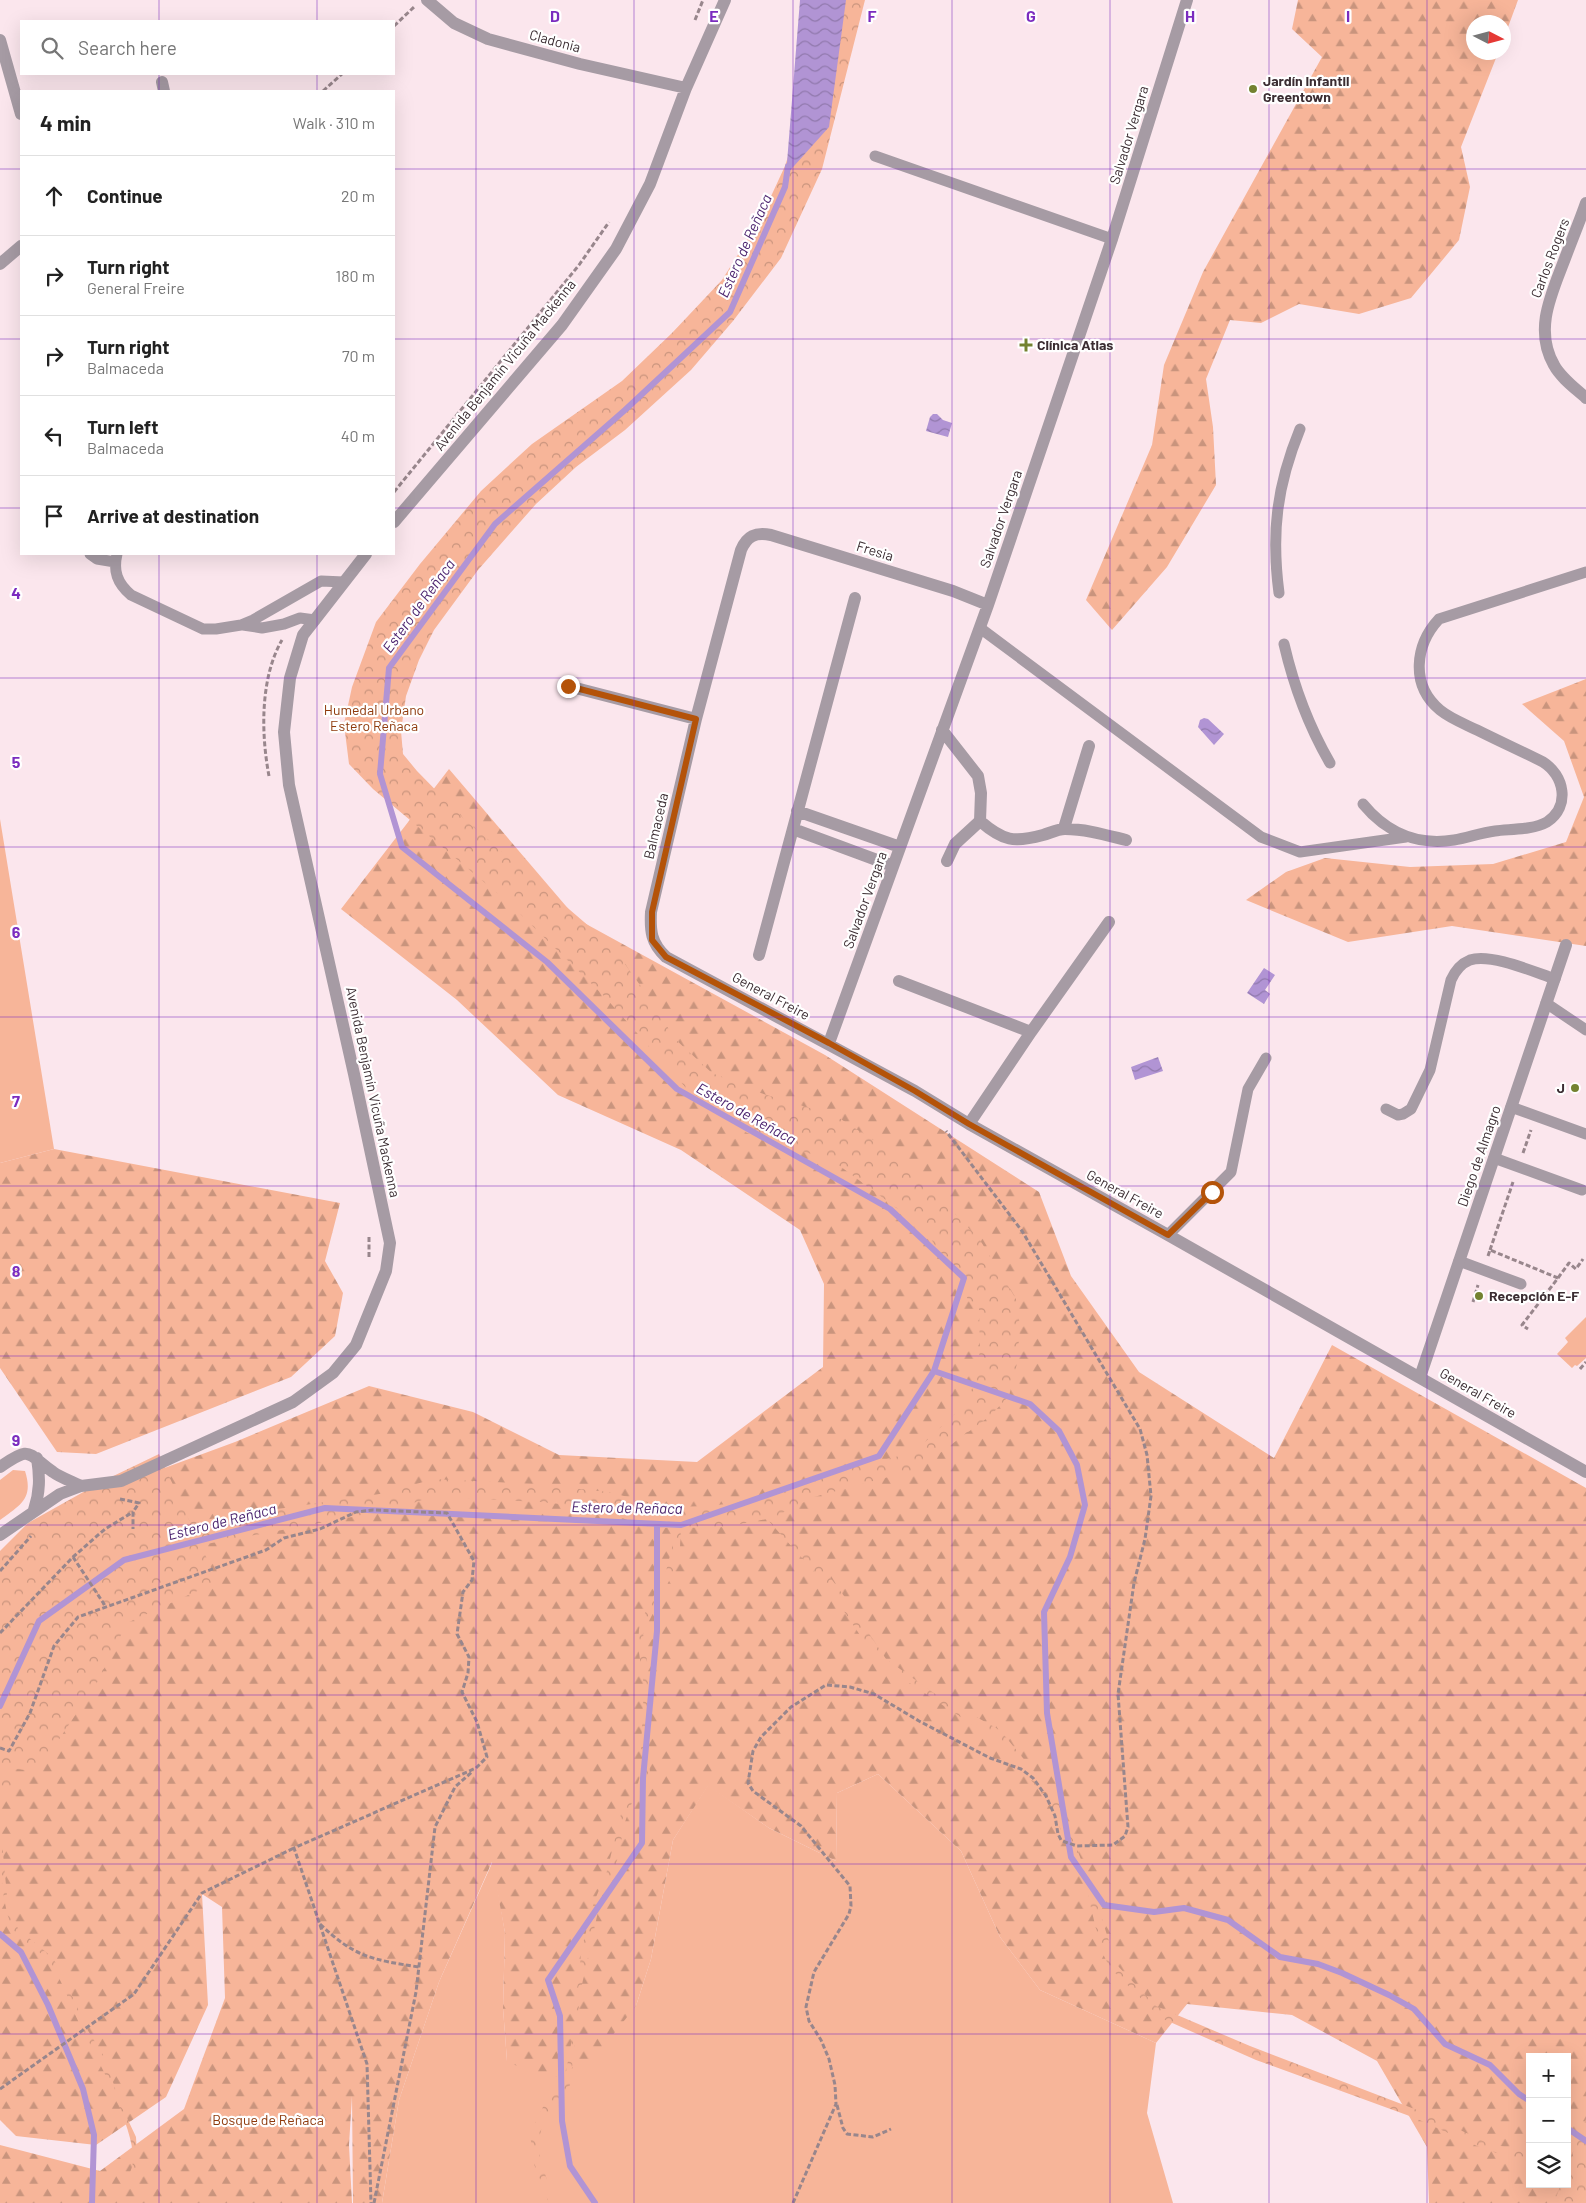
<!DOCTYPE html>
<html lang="en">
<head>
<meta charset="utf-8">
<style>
	:root { --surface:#fff; --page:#f2f2f2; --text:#222; --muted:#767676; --line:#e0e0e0 }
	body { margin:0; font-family:Barlow,sans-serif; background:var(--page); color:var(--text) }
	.controls { position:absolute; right:15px; bottom:15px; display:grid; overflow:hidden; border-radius:0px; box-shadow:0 5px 20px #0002 }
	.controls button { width:45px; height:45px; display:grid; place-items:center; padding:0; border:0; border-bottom:1px solid var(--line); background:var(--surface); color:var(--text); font:25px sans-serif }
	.compass { position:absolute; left:1466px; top:15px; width:45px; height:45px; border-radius:50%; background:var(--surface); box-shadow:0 5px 20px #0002; rotate:96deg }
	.stop { position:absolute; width:15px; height:15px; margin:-11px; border:4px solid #b45309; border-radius:50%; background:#fff }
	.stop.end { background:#b45309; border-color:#fff; box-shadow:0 1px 5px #0008 }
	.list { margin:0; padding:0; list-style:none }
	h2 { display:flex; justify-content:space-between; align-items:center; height:65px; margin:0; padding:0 20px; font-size:21px }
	h2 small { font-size:16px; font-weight:400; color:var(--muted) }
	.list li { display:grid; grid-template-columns:32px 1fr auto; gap:15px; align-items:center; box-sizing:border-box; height:80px; padding:0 20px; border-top:1px solid var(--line) }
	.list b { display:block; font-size:19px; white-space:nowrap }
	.list p { margin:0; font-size:16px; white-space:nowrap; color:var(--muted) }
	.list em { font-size:16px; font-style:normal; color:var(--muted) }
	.icon { flex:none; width:28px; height:28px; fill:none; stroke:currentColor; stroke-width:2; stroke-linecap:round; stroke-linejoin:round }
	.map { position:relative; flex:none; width:1586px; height:2203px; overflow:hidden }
	.search { position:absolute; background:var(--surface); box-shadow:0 5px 20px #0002; left:20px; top:20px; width:375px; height:55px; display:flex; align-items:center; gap:12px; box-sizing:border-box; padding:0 18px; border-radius:0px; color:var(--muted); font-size:19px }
	.panel { position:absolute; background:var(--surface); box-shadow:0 5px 20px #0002; left:20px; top:90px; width:375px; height:465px; border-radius:0px }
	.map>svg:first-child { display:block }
	.green { fill:#f7b599 }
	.forest { fill:url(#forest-firs); fill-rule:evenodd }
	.park { fill:url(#park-crowns) }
	.water { fill:url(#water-waves) }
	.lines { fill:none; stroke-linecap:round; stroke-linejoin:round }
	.stream { stroke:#b194d4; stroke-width:6 }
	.path { stroke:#98868c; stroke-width:3; stroke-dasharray:5 2.5; stroke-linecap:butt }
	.lane { stroke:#a69ba4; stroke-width:11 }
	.street { stroke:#a69ba4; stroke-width:12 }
	.route { stroke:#b45309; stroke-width:6 }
	.grid { fill:none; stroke:#7b2cbf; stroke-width:1; stroke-opacity:0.55 }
	.poi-dot { fill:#738230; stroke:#fff; stroke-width:2 }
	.labels { text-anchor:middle; stroke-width:4.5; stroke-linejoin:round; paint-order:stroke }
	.street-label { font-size:14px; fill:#3b2d32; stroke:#fff }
	.poi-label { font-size:14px; font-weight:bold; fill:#3b2d32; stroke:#fff; text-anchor:start }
	.park-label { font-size:14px; fill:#8e3a0c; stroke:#fff }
	.water-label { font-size:15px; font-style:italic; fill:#4c246f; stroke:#fff }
	.grid-label { font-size:16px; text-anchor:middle; font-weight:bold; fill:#7b2cbf; stroke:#fff; stroke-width:4.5; stroke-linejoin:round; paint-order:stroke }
</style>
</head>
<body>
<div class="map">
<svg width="1586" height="2203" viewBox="0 0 1586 2203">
	<defs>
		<pattern id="forest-firs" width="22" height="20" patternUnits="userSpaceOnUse" patternTransform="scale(1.25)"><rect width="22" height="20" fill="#f7b599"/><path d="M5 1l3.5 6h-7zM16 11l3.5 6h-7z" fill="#c9947d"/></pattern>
		<pattern id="park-crowns" width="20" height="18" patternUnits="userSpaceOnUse" patternTransform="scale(1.25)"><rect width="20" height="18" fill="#f7b599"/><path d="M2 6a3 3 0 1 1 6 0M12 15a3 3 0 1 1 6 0" fill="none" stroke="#c9947d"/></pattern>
		<pattern id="water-waves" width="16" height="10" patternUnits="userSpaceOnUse" patternTransform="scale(1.25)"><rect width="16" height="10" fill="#b194d4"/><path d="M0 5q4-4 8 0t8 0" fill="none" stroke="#9179ad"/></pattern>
	</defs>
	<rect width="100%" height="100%" fill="#fbe6ed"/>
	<!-- green -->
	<path class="green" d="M0,819L54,1149L0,1163Z
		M1586,1317V1358L1577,1366L1575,1365L1572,1368L1557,1354L1568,1342L1565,1338Z
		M13,1470L25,1471C34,1499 20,1505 0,1520V1480Z
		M878,1774L961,1851L1000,1937L1040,1990L1156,2043L1147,2113L1173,2203H382L399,2100L439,1982L493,1861L505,1933L503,2008L507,2061L636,2006L651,1959L673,1840L708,1785L769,1828L836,1861L837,1793Z"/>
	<!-- forest -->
	<path class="forest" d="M1298,0H1518L1504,38V22H1474V52L1498,53L1461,147L1470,187L1459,240L1411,298L1359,314L1299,304L1261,323L1230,320L1206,379L1213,427L1216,485L1167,567L1112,630L1086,600L1152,445L1164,365L1203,272L1322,57L1292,29Z
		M1586,679V946L1452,926L1348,942L1246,900L1286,872L1325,858L1410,867L1493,864L1566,842L1584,797L1564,741L1522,704Z
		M449,769L577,919L825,1055L1039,1192L1071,1276L1139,1372L1274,1458L1332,1345L1586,1488V2203H1429L1427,2147L1377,2061L1292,2015L1187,2004L1156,2043L1040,1990L1000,1937L961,1851L878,1774L837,1793L836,1861L769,1828L708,1786L673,1840L651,1959L636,2006L595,2057L547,2081L507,2061L503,2008L505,1933L492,1862L439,1982L399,2100L382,2203H353L352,2096L349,2145L352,2203H0V2145L100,2171L184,2109L225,1998L222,1907L202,1894L208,2005L166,2097L96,2145L16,2136L0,2120V1635L83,1498L235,1442L369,1386L473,1412L559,1455L697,1462L823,1367L824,1284L800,1230L681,1150L558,1095L457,1000L341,909ZM1530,2057H1567V2184H1530Z
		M54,1149L340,1203L325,1261L343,1293L335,1336L291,1377L96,1454L57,1452L0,1368V1163Z"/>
	<!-- park -->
	<path class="park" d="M821,0H865L822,169L781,258L733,321L691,370L625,430L576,467L536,504L478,570L434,630L419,660L406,696L401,731L403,754L417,771L465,820L612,946L650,999L675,1039L712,1073L754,1091L836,1116L903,1159L980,1240L1016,1299L1020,1326L1017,1364L1009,1396L990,1416L918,1469L814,1497L778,1515L813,1554L844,1596L886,1659L938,1696L1000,1730L1058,1801L1093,1890L1116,1964L1156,2006L1250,2046L1425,2113L1485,2142L1516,2150L1530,2156V2169L1508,2157L1477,2146L1415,2118L1256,2060L1161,2018L1110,1968L1101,1950L1088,1895L1050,1804L1026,1774L995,1740L878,1662L827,1586L767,1519L725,1527L681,1528L680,1547L671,1577L643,1633L648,1668L647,1744L650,1772L635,1794L625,1822L613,1880L599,1907L581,1989L570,2085L543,2123L537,2146L546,2177L557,2203H549L534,2164L530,2134L543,2107L564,2083L575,2022L576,1998L582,1947L594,1902L607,1871L621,1814L638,1783L643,1766L641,1748L644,1686L638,1646L639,1629L647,1608L665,1575L672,1548L673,1527L658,1529L632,1522L598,1508L541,1502L431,1497L395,1509L201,1545L217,1582L127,1623L98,1681L38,1771L14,1769C14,1782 9,1792 0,1801V1551L28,1523L103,1481L159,1454L190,1522L386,1493L433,1479L534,1484L608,1492L668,1507L710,1506L761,1499L801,1483L852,1467L908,1454L925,1442L959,1410L973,1387L980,1351L979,1308L971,1304L925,1229L833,1161L747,1133L686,1088L604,996L509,903L373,789L349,764L344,724L352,687L376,622L420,564L481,491L532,444L622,381L672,333L722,280L761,218L785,166L804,107Z
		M0,1821L7,1896L18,1929L52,1957L61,1971L87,2029L105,2058L120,2103L136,2137L137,2155L135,2175L126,2187L110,2203H104C114,2193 128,2181 132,2167C141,2138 94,2052 79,2023C70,2004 61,1976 47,1959C36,1947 19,1941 11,1926C0,1894 0,1855 0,1821Z
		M1586,2119V2203H1554L1561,2184H1567V2168Z"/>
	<!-- water -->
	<path class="water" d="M800,0H846L829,127L786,175Z
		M933,414H937L943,420L952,423L948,437L926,431L930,417Z
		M1204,718L1208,719L1224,734L1214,745L1198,727L1200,720Z
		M1264,968L1275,975L1265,990L1270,994L1264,1004L1247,993Z
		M1158,1057L1163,1071L1135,1080L1131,1067Z"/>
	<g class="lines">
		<!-- stream -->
		<path class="stream" d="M934,1371L1030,1404L1059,1431L1077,1465L1085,1505L1070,1557L1044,1612L1047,1713L1071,1857L1104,1905L1154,1912L1184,1908L1228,1920L1280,1957L1318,1964L1342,1973L1389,1995L1414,2009L1445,2044L1490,2065L1519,2094L1530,2101
			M0,1706L39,1621L124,1560L325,1508L681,1525L879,1456L934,1371L964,1278L890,1209L677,1089L547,962L402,847L380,774L389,668L495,524L625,410L730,312L785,187L788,166
			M0,1934L21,1952L48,2005L83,2089L94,2135L92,2203
			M1567,2128L1586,2141
			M595,2203L570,2166L562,2121L560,2016L548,1980L642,1843L643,1778L657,1631V1524"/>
		<!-- path -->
		<path class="path" d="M695,20L703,0
			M394,26L414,7
			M323,91L342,74
			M394,492L579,265L609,222
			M269,776C261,734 260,678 282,640
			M1523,1153L1531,1130
			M1490,1250L1513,1182
			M1488,1256L1490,1250L1558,1278L1522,1325L1528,1329
			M369,1257V1235
			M1558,1278L1569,1263L1576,1269L1583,1259
			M1473,1302L1478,1285
			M1580,1369L1586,1362
			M120,1499L139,1503L133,1512V1529
			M73,1557L106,1607
			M0,1571L31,1536
			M0,1633L73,1557L105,1529L133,1512
			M0,1748L9,1751L30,1713L54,1646L78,1617L266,1550L284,1538L320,1529L356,1512L373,1510L447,1513L474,1561L472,1580L463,1592L457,1634L469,1657L468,1673L462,1692L477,1722L487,1757L476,1768L294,1848L367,2064L371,2203
			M320,1924C354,1957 373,1960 419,1967
			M0,2089L134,1994L202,1893L294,1848
			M837,2105L843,2128L847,2134L873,2137L891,2129
			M374,2203L416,1992L435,1827L455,1787L473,1771
			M793,2203L836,2104L835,2085L829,2059L821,2040L809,2021L806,2007L814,1972L849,1914L851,1906L850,1886L801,1826L753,1791L748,1783L753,1751L761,1737L791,1707L826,1685L850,1687L874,1694L919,1721L990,1758L1021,1769L1033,1778L1046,1796L1055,1816L1058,1834L1061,1840L1065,1842L1077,1846L1113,1845L1125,1836L1128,1827L1118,1694L1134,1583L1145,1539L1151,1496L1147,1455L1140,1429L1022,1231L946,1131"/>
		<!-- lane -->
		<path class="lane" d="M875,156L1112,239
			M90,554L97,559L115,562
			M117,554C113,571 117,583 131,595L203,629H216L241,625L253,620L321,581L344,582
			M1279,593C1271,532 1277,485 1300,429
			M243,625L262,628L284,624L300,618L315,620
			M980,628L1261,837L1300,852L1406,837
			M1284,644C1294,687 1308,725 1330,763
			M1363,804C1386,832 1417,846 1454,840C1467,838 1480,833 1495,831C1510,829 1533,830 1547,822C1571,806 1564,775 1543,762C1521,751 1499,741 1477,730C1465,724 1451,719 1440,710C1410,685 1415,645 1439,619L1586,572
			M1546,1003L1586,1030
			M1511,1107L1586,1134
			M1386,1109L1398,1115L1403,1114L1411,1109L1430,1070L1451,980C1455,971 1460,964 1470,960C1491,953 1534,972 1555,979
			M1494,1158L1582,1190
			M1168,1235L1231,1172L1248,1089L1266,1058
			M1459,1261L1521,1284"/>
		<!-- street -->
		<path class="street" d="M427,0L454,23L488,39L580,64L686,88
			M0,40L21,114
			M162,82L164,91
			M1586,203C1579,223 1571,242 1564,261C1551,295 1534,330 1554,365C1561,378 1575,388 1586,398
			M0,264L21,246
			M394,522L562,325L616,249L650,184L686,88L725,0
			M988,605L953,591L771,535C755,532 747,536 741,550L696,719L651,912C650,931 651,943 666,957L915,1091L969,1124L1168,1235L1586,1472
			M568,686L696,719
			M942,730L978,776L981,793L980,821C1003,841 1014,843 1043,835C1050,833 1058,829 1065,829C1086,829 1106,835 1126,840
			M797,811L900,847
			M1064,828L1089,746
			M793,829L893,866
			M947,861L955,844L980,821
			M759,955L855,598
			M899,981L1031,1032
			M829,1043L988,605L1112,239L1187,0
			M969,1124L1031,1032L1109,922
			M1420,1377L1566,945
			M0,1467C32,1445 26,1453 53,1472C61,1478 72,1481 81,1486
			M34,1510C40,1492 40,1477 37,1458
			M0,1535L60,1494L81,1486L121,1481L293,1402L333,1373L356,1345L386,1271L390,1243L354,1074L289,785L284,732L290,678L303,635L366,554"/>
	</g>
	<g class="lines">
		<!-- route -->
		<path class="route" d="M568,686L696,719L652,912V940L666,957L829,1043L915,1091L969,1124L1168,1235L1212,1192"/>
	</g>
	<!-- grid -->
	<path class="grid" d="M159,0V21M317,0V21M476,0V2203M634,0V2203M793,0V2203M952,0V2203M1110,0V2203M1269,0V2203M1427,0V2203M159,74V91M317,74V91M0,169H21M394,169H1586M0,339H21M394,339H1586M0,508H21M394,508H1586M159,554V2203M317,554V2203M0,678H1586M0,847H1586M0,1017H1586M0,1186H1586M0,1356H1586M0,1525H1586M0,1695H1586M0,1864H1586M0,2034H1586"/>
	<!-- markers -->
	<g class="poi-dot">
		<circle cx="1253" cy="89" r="5"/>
		<path d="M1023.5 337.5h5v5h5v5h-5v5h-5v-5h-5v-5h5z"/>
		<circle cx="1575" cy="1088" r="5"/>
		<circle cx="1479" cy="1296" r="5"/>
	</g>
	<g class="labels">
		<!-- street labels -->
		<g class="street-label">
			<text transform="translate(555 41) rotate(15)" y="5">Cladonia</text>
			<text transform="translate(1129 135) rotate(-73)" y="5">Salvador Vergara</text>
			<text transform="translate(1550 258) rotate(-69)" y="5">Carlos Rogers</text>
			<text transform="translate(505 365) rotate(-51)" y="5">Avenida Benjamín Vicuña Mackenna</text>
			<text transform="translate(1001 519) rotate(-71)" y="5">Salvador Vergara</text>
			<text transform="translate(875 551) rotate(17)" y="5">Fresia</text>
			<text transform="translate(656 826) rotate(-77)" y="5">Balmaceda</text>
			<text transform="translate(865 900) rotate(-70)" y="5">Salvador Vergara</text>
			<text transform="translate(771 996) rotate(28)" y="5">General Freire</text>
			<text transform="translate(373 1092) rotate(78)" y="5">Avenida Benjamín Vicuña Mackenna</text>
			<text transform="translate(1479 1156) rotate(-71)" y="5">Diego de Almagro</text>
			<text transform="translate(1125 1194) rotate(29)" y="5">General Freire</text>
			<text transform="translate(1478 1393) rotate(30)" y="5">General Freire</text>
		</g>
		<!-- poi labels -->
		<g class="poi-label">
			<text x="1263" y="86">Jardín Infantil<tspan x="1263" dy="16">Greentown</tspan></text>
			<text x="1037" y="350">Clínica Atlas</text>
			<text x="1565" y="1093" text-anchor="end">J</text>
			<text x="1489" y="1301">Recepción E-F</text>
		</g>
		<!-- park labels -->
		<g class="park-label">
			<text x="374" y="715">Humedal Urbano<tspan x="374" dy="16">Estero Reñaca</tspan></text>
			<text x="268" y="2125">Bosque de Reñaca</text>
		</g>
		<!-- water labels -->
		<g class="water-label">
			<text transform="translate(745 246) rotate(-66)" y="5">Estero de Reñaca</text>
			<text transform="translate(419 606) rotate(-54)" y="5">Estero de Reñaca</text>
			<text transform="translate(746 1114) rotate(29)" y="5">Estero de Reñaca</text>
			<text transform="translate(627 1508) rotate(1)" y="5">Estero de Reñaca</text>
			<text transform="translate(222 1522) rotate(-14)" y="5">Estero de Reñaca</text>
		</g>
	</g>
	<g class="grid-label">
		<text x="555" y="22">D</text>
		<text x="714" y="22">E</text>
		<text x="872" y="22">F</text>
		<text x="1031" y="22">G</text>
		<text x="1190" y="22">H</text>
		<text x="1348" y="22">I</text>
		<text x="16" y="599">4</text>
		<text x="16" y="768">5</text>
		<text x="16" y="938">6</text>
		<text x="16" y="1107">7</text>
		<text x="16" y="1277">8</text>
		<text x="16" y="1446">9</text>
	</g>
</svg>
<div class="controls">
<button>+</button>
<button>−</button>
<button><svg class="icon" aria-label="layers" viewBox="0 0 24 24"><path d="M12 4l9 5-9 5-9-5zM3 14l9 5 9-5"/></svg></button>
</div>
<svg class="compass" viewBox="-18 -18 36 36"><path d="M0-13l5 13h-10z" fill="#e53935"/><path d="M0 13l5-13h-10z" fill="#767676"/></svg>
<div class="stop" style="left:1212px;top:1192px"></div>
<div class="stop end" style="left:568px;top:686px"></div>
<div class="search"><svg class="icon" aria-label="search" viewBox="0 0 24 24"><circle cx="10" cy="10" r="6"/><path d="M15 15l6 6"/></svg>Search here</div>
<section class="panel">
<h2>4 min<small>Walk · 310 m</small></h2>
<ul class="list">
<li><svg class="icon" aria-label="ahead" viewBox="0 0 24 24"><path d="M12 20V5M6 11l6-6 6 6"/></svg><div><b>Continue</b></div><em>20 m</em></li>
<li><svg class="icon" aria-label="right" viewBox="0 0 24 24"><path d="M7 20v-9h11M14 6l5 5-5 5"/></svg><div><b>Turn right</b><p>General Freire</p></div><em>180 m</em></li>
<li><svg class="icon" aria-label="right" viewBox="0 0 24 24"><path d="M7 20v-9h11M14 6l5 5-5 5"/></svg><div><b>Turn right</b><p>Balmaceda</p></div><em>70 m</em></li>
<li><svg class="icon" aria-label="left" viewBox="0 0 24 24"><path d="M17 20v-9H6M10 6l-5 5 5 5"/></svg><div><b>Turn left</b><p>Balmaceda</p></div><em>40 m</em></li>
<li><svg class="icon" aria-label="arrive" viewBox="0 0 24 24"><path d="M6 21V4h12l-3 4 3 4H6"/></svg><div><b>Arrive at destination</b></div></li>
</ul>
</section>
</div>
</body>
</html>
